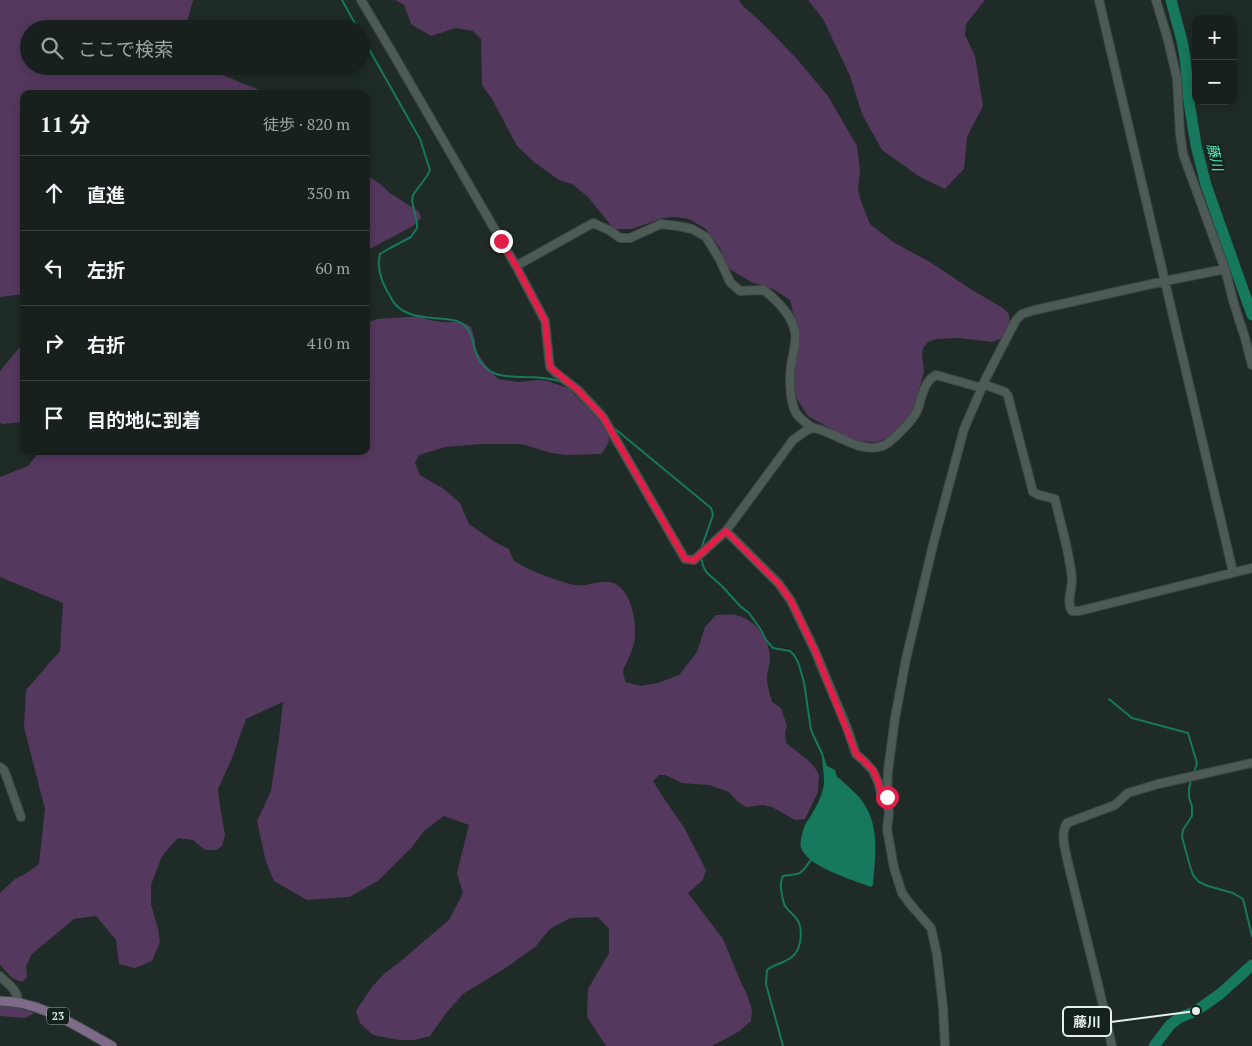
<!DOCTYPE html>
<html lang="ja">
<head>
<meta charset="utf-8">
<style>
	:root { --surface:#17201c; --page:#202825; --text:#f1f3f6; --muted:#9ea3a3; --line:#363e3b }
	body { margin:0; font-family:"PT Serif","Noto Sans JP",serif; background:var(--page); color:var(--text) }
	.controls { position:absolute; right:15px; top:15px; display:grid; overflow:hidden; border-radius:10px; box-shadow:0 2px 12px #0003 }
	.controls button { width:45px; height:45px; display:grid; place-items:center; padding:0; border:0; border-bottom:1px solid var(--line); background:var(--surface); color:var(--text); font:25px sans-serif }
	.stop { position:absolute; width:15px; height:15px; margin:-11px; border:4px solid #e11d48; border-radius:50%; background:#fff }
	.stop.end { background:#e11d48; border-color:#fff; box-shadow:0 1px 5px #0008 }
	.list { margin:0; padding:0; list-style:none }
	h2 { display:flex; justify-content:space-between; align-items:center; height:65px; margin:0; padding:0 20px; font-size:21px }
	h2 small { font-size:16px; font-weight:400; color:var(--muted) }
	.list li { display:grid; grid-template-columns:32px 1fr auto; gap:15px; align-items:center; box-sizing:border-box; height:75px; padding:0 20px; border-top:1px solid var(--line) }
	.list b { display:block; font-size:19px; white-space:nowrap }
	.list em { font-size:16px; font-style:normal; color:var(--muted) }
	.icon { flex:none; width:28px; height:28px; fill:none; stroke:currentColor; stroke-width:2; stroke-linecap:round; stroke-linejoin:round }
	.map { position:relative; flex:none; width:1252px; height:1046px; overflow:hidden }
	.search { position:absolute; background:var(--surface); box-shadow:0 2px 12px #0003; left:20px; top:20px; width:350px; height:55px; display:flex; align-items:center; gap:12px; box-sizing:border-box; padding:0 18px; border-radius:28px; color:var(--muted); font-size:19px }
	.panel { position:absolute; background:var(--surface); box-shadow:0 2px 12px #0003; left:20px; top:90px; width:350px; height:365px; border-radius:10px }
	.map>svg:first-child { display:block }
	.green { fill:#55385e }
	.water { fill:#16785c }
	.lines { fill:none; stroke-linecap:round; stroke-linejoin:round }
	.stream { stroke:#16785c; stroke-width:2 }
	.river { stroke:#16785c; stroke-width:11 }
	.minor-casing { stroke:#3e4844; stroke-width:10 }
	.major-casing { stroke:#3e4844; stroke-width:11 }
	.minor { stroke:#4d5a55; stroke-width:8 }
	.major { stroke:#7e6b89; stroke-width:9 }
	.route { stroke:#e11d48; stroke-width:6 }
	.labels { text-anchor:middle; stroke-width:4; stroke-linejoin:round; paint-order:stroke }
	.shield { fill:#15211c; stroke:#a8b1ae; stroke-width:1 }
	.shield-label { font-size:11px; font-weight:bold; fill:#e7efec }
	.water-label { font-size:14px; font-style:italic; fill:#52f2c0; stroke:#15211c }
	.leader { fill:none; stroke:#e7efec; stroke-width:2 }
	.callout-dot { fill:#e7efec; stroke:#15211c; stroke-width:2 }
	.callout { fill:#15211c; stroke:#e7efec; stroke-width:2 }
	.callout-label { font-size:14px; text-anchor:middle; font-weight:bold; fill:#e7efec }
</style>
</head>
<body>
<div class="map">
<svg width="1252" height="1046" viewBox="0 0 1252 1046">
	<rect width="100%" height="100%" fill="#1f2b26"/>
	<!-- green -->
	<path class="green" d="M0,0H193L185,29H29V66H210L218,73L269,94H24V294L0,297Z
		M395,0H739L742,5L765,26L797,59L828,96L857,146L860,171L858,189L861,202L870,224L893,242L930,262L972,290L1003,308L1009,314L1010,324L1006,333L1000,339L992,342L958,338L937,339L928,342L923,348L922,355L924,371L913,411L897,434L877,442L853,441L808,416L797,399L793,376L795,321L790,300L773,289L751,282L728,268L720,248L706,229L689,219L675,217L663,218L632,229H614L587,196L572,184L559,180L534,162L517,146L492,99L482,85L481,39L473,31L456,28L431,36L411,24L404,5Z
		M808,0H985L966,24L965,35L975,56L983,106L967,137L964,169L945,189L920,177L882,150L862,114L850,76L823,19Z
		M366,175L379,183L390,193L419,212L421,218L413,226L366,251Z
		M407,317H421L429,320L442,322H461L466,324L471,327L475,340V349L478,354L487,367L498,379L518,382L539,380L547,381L568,388L591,411L608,431L609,441L605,449L601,454L567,455L551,453L522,444H481L445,447L419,455L415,463L420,475L444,489L460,503L469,524L495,542L509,549L514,561C521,564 525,568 531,570C542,575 564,583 575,585C587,587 598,580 610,582C629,586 635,614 635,630C636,641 632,650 628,660C626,663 624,667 623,671C623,674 625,679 625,682L641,686L658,683L679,675L697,652L705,627L716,615C723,615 729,614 736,615C755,619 770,639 770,659C770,665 767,672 767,678C767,686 770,694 772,702L781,708L787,726L785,733L786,743L809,761L815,768L819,775L818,792L805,819L795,820L772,807L763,805L746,807L738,802L729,792L709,785L682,783L665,775H659L653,781L665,800L685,829L706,870L703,880L688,893L723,939L742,985L746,992L750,1003L752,1012L751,1021L738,1032L712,1046H606L587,1017L588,989L609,953V929L598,917L570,918L550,929L535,947L504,969L463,994L447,1012L430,1036L414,1040H399L373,1035L360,1023L356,1011L371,988L384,974L402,960L449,920L463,893L457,873L469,825L444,816L425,830L411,848L378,881L349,897L307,900L274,881L266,862L257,821L271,791L279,738L283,702L246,719L232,758L218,789L220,806L225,835L222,846L216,850H205L193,840L178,838L162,856L151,885V904L158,929L160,942L152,961L135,968L119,964L116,940L96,916L74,919L32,954L26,966L27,977L22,982L12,978L0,965V893L15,879L25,874L39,864L45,809L24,727L26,690L60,651L63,603L0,577V477L28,466L40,451H366V323L377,319Z
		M24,342V422L3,424L0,423V371Z
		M0,1005L19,1008L35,1013L25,1018L0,1016Z"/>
	<!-- water -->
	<path class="water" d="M821,748L827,766L835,770L837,777C842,780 844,783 849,787C852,791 857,794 860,798C881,825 875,854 873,885L871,887C853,880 808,867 801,848C799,842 803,831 805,825C807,821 811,816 813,812C818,804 823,793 824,783C824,772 822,760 821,748Z"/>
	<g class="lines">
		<!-- stream -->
		<path class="stream" d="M342,0L358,29
			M361,35L420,139L430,170L427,176L413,195L412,201L417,223V228L411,237L390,248L380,254C377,266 381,280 387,291C390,295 392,301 395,304C407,318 428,317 445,319C451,320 458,320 463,324C475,333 472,350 480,361C492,378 506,376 524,377C537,377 550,378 562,382
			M614,428L711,508L713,515L701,549
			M701,556L703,566L707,573L722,586L740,606L749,613L761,630L766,640L773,648L790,651L794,655L798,662L804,682L811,730L822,754
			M1109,699L1132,718L1188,733L1197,763L1194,773
			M1191,780L1189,789V797L1192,806V816L1183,830L1182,837L1190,866L1193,875L1199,882L1208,886L1233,893L1243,899L1252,936
			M783,1046L766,984L767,970C775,963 785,964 794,955C801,948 803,930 798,921C795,915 789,912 785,906C783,902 780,887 781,883C781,881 782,878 783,876C788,874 797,876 801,872C806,869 808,862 813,858"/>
		<!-- river -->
		<path class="river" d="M1171,0L1182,41L1185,57L1189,102L1196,145L1206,185L1252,315
			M1154,1046L1170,1025L1179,1018L1196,1011L1220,994L1252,965"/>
		<defs>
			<path id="minor" d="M361,0L392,52L516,266L545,321L550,367L556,373L578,390L603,417L685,559L694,560L726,531L793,440C798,437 806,429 813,428C819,428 826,432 831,434C847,441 865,452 882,446C890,444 914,419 917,411C922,398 923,382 936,375L982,388
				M1099,0L1233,572
				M1156,0L1168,40L1177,79L1180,133L1183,154L1225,269L1234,304L1245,338L1252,365
				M516,266L593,223L609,230L620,238H630L661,224L678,226L692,229L706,237L719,258L730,282L740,291L764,290C776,300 788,311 793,325C798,336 794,349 792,360C789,373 789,400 796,413C800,419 807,424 813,428
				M983,384L1005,392L1008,396L1033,492L1039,495L1055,499C1061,526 1070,553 1072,580C1072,590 1066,602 1072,611H1079L1252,568
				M726,531L779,584L791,601L815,651L847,728L856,754L865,762L873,771L878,782L882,797H887
				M0,767L4,770L6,775L21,817
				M0,976C8,984 18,990 18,1002
				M945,1046L943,1007L937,955L931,928L910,904L902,893L894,868L887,829L889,813L887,797L888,771L895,718L906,659L934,541L964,429L986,378L1016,320L1022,314L1035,310L1165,281L1225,269
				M1112,1046L1102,1001L1067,859C1065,847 1060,834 1067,823L1115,805L1128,793L1158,784L1252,763"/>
			<path id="major" d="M0,1001C41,1001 77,1027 112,1046"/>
		</defs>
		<!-- minor casing -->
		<use href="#minor" class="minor-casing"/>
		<!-- major casing -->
		<use href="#major" class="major-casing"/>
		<!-- minor -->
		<use href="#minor" class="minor"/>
		<!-- major -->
		<use href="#major" class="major"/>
	</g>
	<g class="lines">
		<!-- route -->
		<path class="route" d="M501,241L516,266L545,321L550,367L578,390L603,417L685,559L694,560L726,531L779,584L791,601L815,651L846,728L856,754L865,762L873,770L878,782L882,797H887"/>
	</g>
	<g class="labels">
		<!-- shield labels -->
		<rect class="shield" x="47" y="1007.5" width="22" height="17" rx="4"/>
		<g class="shield-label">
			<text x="58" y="1020">23</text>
		</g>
		<!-- water labels -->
		<g class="water-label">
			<text transform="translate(1215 157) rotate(77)" y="5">藤川</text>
		</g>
	</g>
	<!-- callouts -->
	<path class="leader" d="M1196 1011L1111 1022"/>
	<circle class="callout-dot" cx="1196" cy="1011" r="5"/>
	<rect class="callout" x="1063" y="1007" width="48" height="29" rx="5"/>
	<g class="callout-label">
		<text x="1087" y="1027">藤川</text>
	</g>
</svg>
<div class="controls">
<button>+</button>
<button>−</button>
</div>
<div class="stop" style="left:887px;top:797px"></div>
<div class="stop end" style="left:501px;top:241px"></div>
<div class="search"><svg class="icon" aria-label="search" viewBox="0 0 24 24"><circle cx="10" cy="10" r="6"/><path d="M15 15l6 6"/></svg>ここで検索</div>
<section class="panel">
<h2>11 分<small>徒歩 · 820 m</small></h2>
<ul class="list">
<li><svg class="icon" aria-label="ahead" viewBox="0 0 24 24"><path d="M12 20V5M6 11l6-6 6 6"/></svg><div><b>直進</b></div><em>350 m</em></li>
<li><svg class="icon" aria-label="left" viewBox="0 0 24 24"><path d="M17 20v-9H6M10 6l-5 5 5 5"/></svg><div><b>左折</b></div><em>60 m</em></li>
<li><svg class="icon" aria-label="right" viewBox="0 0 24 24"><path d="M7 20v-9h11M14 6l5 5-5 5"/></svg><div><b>右折</b></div><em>410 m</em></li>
<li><svg class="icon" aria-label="arrive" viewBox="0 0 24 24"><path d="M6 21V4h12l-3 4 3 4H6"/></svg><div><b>目的地に到着</b></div></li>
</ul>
</section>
</div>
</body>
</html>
